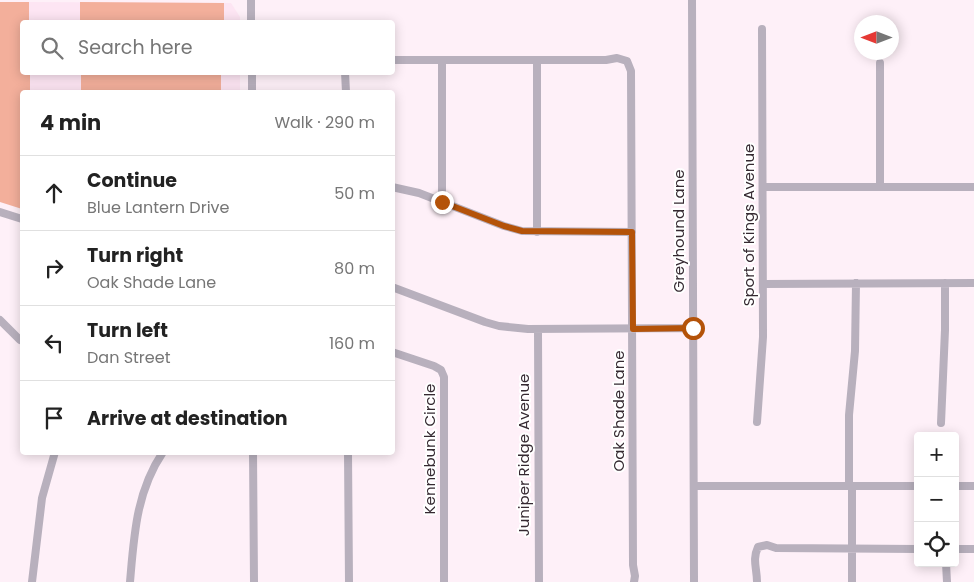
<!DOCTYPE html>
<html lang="en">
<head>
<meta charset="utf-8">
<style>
	:root { --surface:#fff; --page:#f2f2f2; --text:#222; --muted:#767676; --line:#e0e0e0 }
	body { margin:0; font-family:Poppins,sans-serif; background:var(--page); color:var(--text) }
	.controls { position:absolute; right:15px; bottom:15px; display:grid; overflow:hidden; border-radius:5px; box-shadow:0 2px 12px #0003 }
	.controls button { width:45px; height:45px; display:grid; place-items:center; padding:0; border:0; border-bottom:1px solid var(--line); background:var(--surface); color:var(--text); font:25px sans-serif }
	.compass { position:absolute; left:854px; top:15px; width:45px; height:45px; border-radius:50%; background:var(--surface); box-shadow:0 2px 12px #0003; rotate:270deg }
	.stop { position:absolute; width:15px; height:15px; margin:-11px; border:4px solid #b45309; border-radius:50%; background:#fff }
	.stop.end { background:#b45309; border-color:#fff; box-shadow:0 1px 5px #0008 }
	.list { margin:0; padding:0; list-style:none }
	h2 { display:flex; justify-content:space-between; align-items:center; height:65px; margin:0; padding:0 20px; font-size:21px }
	h2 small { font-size:16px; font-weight:400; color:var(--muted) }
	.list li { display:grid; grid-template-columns:32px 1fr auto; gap:15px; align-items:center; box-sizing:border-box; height:75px; padding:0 20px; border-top:1px solid var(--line) }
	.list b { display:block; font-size:19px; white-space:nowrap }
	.list p { margin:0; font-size:16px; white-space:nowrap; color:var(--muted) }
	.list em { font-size:16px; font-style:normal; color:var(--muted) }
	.icon { flex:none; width:28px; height:28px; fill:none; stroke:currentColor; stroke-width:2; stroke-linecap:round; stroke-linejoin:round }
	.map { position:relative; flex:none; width:974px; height:582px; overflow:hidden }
	.search { position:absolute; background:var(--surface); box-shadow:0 2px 12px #0003; left:20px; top:20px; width:375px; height:55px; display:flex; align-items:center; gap:12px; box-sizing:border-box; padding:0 18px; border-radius:5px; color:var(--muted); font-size:19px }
	.panel { position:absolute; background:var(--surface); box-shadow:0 2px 12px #0003; left:20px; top:90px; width:375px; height:365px; border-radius:5px }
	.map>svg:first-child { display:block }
	.built { fill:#fde5f3 }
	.green { fill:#f3af9b }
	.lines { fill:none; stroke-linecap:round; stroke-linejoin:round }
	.minor { stroke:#b8b0bd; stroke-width:8 }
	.route { stroke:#b45309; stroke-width:6 }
	.labels { text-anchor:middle; stroke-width:4; stroke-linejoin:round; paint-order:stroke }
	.street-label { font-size:15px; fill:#352931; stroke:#fff }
</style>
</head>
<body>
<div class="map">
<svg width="974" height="582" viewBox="0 0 974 582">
	<rect width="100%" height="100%" fill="#fef0f8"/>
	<!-- built -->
	<path class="built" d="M29,2L231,3L240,17V22H29Z
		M30,73H240V92H30Z"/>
	<!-- green -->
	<path class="green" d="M0,2H29V22H22V72L30,73V92H22V209L0,202Z
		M80,2L224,3V22H80Z
		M81,73H221V92H82L81,91Z"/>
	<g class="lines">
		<!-- minor -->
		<path class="minor" d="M251,0V22
			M692,0L694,582
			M392,60H606L617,58L627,61L631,71L633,565L635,576L634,582
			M537,60V232
			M880,63V187
			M252,72V92
			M345,72L346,92
			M392,187L419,193L504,226L522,231L632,232
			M763,187H974
			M442,202V60
			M0,212L22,219
			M763,284L974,283
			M392,287L485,322L499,326L528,329L693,328
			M0,320L20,340
			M538,329L539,582
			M392,352L434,366L441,370L444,377V582
			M757,422L763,337L762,29
			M941,423L945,330V283
			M253,452L254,582
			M348,452L349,582
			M694,486H918
			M849,486V415L855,351L856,283
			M852,486V582
			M955,486H974
			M955,549H974
			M946,563L947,582
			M32,582L42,498L55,452
			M130,582C134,536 136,492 163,452
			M757,582C757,568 752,560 758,547L767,545L776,548L918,549"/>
	</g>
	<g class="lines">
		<!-- route -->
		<path class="route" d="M442,202L504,226L522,231L632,232L633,329L693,328"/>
	</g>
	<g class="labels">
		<!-- street labels -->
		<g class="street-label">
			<text transform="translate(749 225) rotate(-90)" y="5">Sport of Kings Avenue</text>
			<text transform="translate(679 231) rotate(-90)" y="5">Greyhound Lane</text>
			<text transform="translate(619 411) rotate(-90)" y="5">Oak Shade Lane</text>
			<text transform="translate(430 449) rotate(-90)" y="5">Kennebunk Circle</text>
			<text transform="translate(524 455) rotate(-90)" y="5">Juniper Ridge Avenue</text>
		</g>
	</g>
</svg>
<div class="controls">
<button>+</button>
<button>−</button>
<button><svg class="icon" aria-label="locate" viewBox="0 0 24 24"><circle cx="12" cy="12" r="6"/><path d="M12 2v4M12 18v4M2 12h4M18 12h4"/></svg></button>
</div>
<svg class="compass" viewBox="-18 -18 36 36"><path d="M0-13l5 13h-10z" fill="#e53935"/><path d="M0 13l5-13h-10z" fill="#767676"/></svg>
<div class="stop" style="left:693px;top:328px"></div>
<div class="stop end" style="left:442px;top:202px"></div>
<div class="search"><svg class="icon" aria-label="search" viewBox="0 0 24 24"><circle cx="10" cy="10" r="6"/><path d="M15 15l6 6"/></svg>Search here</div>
<section class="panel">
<h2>4 min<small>Walk · 290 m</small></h2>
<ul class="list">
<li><svg class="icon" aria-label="ahead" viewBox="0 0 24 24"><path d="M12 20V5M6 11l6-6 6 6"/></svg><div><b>Continue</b><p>Blue Lantern Drive</p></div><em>50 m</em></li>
<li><svg class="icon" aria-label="right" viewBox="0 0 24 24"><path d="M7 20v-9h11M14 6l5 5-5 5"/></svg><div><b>Turn right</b><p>Oak Shade Lane</p></div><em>80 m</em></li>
<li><svg class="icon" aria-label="left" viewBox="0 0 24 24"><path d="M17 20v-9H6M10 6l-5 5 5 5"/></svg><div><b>Turn left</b><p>Dan Street</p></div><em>160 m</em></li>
<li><svg class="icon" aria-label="arrive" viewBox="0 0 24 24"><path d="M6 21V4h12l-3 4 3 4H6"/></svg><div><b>Arrive at destination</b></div></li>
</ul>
</section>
</div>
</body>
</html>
